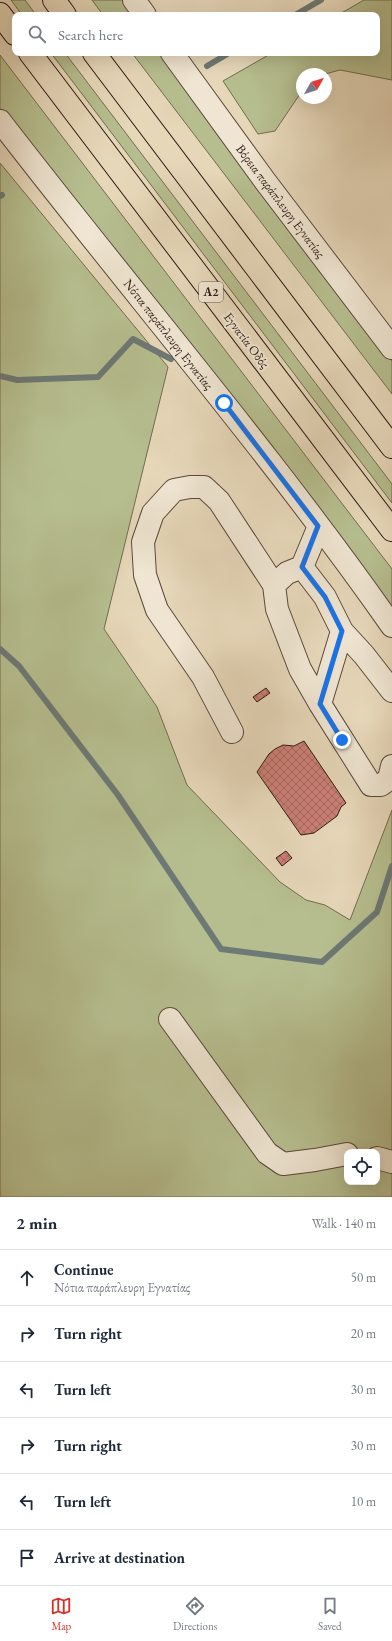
<!DOCTYPE html>
<html lang="en">
<head>
<meta charset="utf-8">
<style>
	:root { --surface:#fff; --page:#f6f6f7; --text:#1f2937; --muted:#747a83; --line:#e0e1e3; --accent:#d93025 }
	body { margin:0; font-family:"EB Garamond",serif; background:var(--page); color:var(--text) }
	.controls { position:absolute; right:12px; bottom:12px; display:grid; overflow:hidden; border-radius:8px; box-shadow:0 4px 16px #0002 }
	.controls button { width:36px; height:36px; display:grid; place-items:center; padding:0; border:0; border-bottom:1px solid var(--line); background:var(--surface); color:var(--text); font:20px sans-serif }
	.compass { position:absolute; left:296px; top:68px; width:36px; height:36px; border-radius:50%; background:var(--surface); box-shadow:0 4px 16px #0002; rotate:51deg }
	.stop { position:absolute; width:12px; height:12px; margin:-9px; border:3px solid #1a73e8; border-radius:50%; background:#fff }
	.stop.end { background:#1a73e8; border-color:#fff; box-shadow:0 1px 4px #0008 }
	.list { margin:0; padding:0; list-style:none }
	h2 { display:flex; justify-content:space-between; align-items:center; height:52px; margin:0; padding:0 16px; font-size:17px }
	h2 small { font-size:13px; font-weight:400; color:var(--muted) }
	.list li { display:grid; grid-template-columns:26px 1fr auto; gap:12px; align-items:center; box-sizing:border-box; height:56px; padding:0 16px; border-top:1px solid var(--line) }
	.list b { display:block; font-size:15px; white-space:nowrap }
	.list p { margin:0; font-size:13px; white-space:nowrap; color:var(--muted) }
	.list em { font-size:13px; font-style:normal; color:var(--muted) }
	.icon { flex:none; width:22px; height:22px; fill:none; stroke:currentColor; stroke-width:2; stroke-linecap:round; stroke-linejoin:round }
	.map { position:relative; flex:none; width:392px; height:1197px; overflow:hidden }
	.search { position:absolute; background:var(--surface); box-shadow:0 4px 16px #0002; left:12px; right:12px; top:12px; height:44px; display:flex; align-items:center; gap:10px; box-sizing:border-box; padding:0 14px; border-radius:8px; color:var(--muted); font-size:15px }
	.sheet { height:388px; background:var(--surface) }
	nav { display:flex; justify-content:space-around; align-items:center; box-sizing:border-box; height:56px; border-top:1px solid var(--line); background:var(--surface); font-size:11px; color:var(--muted) }
	nav a { display:grid; justify-items:center; gap:2px }
	nav .on { color:var(--accent) }
	.map>svg:first-child { display:block }
	.green { fill:#b6be8f; stroke:#726c50; fill-rule:evenodd }
	.lines { fill:none; stroke-linecap:round; stroke-linejoin:round }
	.stream { stroke:#6d7975; stroke-width:6 }
	.building { fill:url(#building-cross-hatch); stroke:#2d1a12 }
	.minor-casing { stroke:#5b493c; stroke-width:24 }
	.highway-casing { stroke:#2d1a12; stroke-width:24 }
	.minor { stroke:#efe5d2; stroke-width:22 }
	.highway { stroke:#e6d7b9; stroke-width:22 }
	.route { stroke:#1a73e8; stroke-width:5 }
	.labels { text-anchor:middle; stroke-width:4; stroke-linejoin:round; paint-order:stroke }
	.shield { fill:#efe5d2; stroke:#67574c; stroke-width:1 }
	.shield-label { font-size:12px; font-weight:bold; fill:#2d1a12 }
	.street-label { font-size:13px; fill:#2d1a12; stroke:#efe5d2 }
</style>
</head>
<body>
<div class="map">
<svg width="392" height="1197" viewBox="0 0 392 1197">
	<defs>
		<pattern id="building-cross-hatch" width="8" height="8" patternUnits="userSpaceOnUse"><rect width="8" height="8" fill="#cc7f77"/><path d="M0 0l8 8M0 8l8-8" fill="none" stroke="#a66760"/></pattern>
	</defs>
	<rect width="100%" height="100%" fill="#e6d7b9"/>
	<filter id="stains"><feTurbulence type="fractalNoise" baseFrequency=".005" numOctaves="4"/><feColorMatrix values="0 0 0 0 .2 0 0 0 0 .09 0 0 0 0 .02 0 0 0 .5 -.17"/></filter>
	<radialGradient id="worn" r=".72"><stop offset=".6" stop-color="#630" stop-opacity="0"/><stop offset="1" stop-color="#630" stop-opacity=".3"/></radialGradient>
	<!-- green -->
	<path class="green" d="M11,0H25L36,15H22Z
		M92,0H125L136,15H103Z
		M364,0H392V80L340,70L325,74H302V91L275,131L258,134L223,81L272,53H377V15H338Z
		M51,53H65L392,484V503Z
		M132,53H164L392,361V394Z
		M0,55L392,569V611L0,112Z
		M0,163L168,367L104,629L157,707L187,785L280,882L306,900L325,905L350,920L392,810V1197H0ZM347,1152H377V1182H347Z"/>
	<g class="lines">
		<!-- stream -->
		<path class="stream" d="M295,15L321,0
			M207,66L229,53
			M0,196L2,195
			M0,376L17,380L98,377L133,339L171,359
			M0,649L19,666L118,795L221,949L322,962L377,912L392,866"/>
	</g>
	<!-- building -->
	<path class="building" d="M266,688L270,693L257,702L253,697Z
		M304,741L346,803L341,807L337,816L314,833L301,835L257,772L269,754L275,749L283,745L294,746Z
		M286,851L292,858L282,866L276,858Z"/>
	<g class="lines">
		<defs>
			<path id="minor" d="M134,0L145,15
				M172,53L265,181L392,348
				M0,121C130,290 270,452 392,626
				M302,567L325,597L342,631L364,655L392,691
				M274,585L287,573L302,567L319,526
				M320,704L342,631
				M232,732L203,677L157,610L145,575L143,542L153,513L174,490L190,487H204L219,501L274,585L277,609L300,669L320,704L371,785H381L389,779L392,766
				M170,1019L267,1153L283,1164L315,1160L347,1154
				M377,1158L392,1162"/>
			<path id="highway" d="M54,0L65,15
				M0,14L15,34
				M30,53L392,530
				M94,53L392,447"/>
		</defs>
		<!-- minor casing -->
		<use href="#minor" class="minor-casing"/>
		<!-- highway casing -->
		<use href="#highway" class="highway-casing"/>
		<!-- minor -->
		<use href="#minor" class="minor"/>
		<!-- highway -->
		<use href="#highway" class="highway"/>
	</g>
	<g class="lines">
		<!-- route -->
		<path class="route" d="M224,403L318,526L302,567L325,597L342,631L320,704L342,740"/>
	</g>
	<g class="labels">
		<!-- shield labels -->
		<rect class="shield" x="199" y="282" width="24" height="20" rx="3"/>
		<g class="shield-label">
			<text x="211" y="296">Α2</text>
		</g>
		<!-- street labels -->
		<g class="street-label">
			<text transform="translate(281 201) rotate(53)" y="5">Βόρεια παράπλευρη Εγνατίας</text>
			<text transform="translate(169 334) rotate(52)" y="5">Νότια παράπλευρη Εγνατίας</text>
			<text transform="translate(247 340) rotate(53)" y="5">Εγνατία Οδός</text>
		</g>
	</g>
	<rect width="100%" height="100%" filter="url(#stains)"/>
	<rect width="100%" height="100%" fill="url(#worn)"/>
</svg>
<div class="controls">
<button><svg class="icon" aria-label="locate" viewBox="0 0 24 24"><circle cx="12" cy="12" r="6"/><path d="M12 2v4M12 18v4M2 12h4M18 12h4"/></svg></button>
</div>
<svg class="compass" viewBox="-18 -18 36 36"><path d="M0-13l5 13h-10z" fill="#e53935"/><path d="M0 13l5-13h-10z" fill="#747a83"/></svg>
<div class="stop" style="left:224px;top:403px"></div>
<div class="stop end" style="left:342px;top:740px"></div>
<div class="search"><svg class="icon" aria-label="search" viewBox="0 0 24 24"><circle cx="10" cy="10" r="6"/><path d="M15 15l6 6"/></svg>Search here</div>
</div>
<section class="sheet">
<h2>2 min<small>Walk · 140 m</small></h2>
<ul class="list">
<li><svg class="icon" aria-label="ahead" viewBox="0 0 24 24"><path d="M12 20V5M6 11l6-6 6 6"/></svg><div><b>Continue</b><p>Νότια παράπλευρη Εγνατίας</p></div><em>50 m</em></li>
<li><svg class="icon" aria-label="right" viewBox="0 0 24 24"><path d="M7 20v-9h11M14 6l5 5-5 5"/></svg><div><b>Turn right</b></div><em>20 m</em></li>
<li><svg class="icon" aria-label="left" viewBox="0 0 24 24"><path d="M17 20v-9H6M10 6l-5 5 5 5"/></svg><div><b>Turn left</b></div><em>30 m</em></li>
<li><svg class="icon" aria-label="right" viewBox="0 0 24 24"><path d="M7 20v-9h11M14 6l5 5-5 5"/></svg><div><b>Turn right</b></div><em>30 m</em></li>
<li><svg class="icon" aria-label="left" viewBox="0 0 24 24"><path d="M17 20v-9H6M10 6l-5 5 5 5"/></svg><div><b>Turn left</b></div><em>10 m</em></li>
<li><svg class="icon" aria-label="arrive" viewBox="0 0 24 24"><path d="M6 21V4h12l-3 4 3 4H6"/></svg><div><b>Arrive at destination</b></div></li>
</ul>
</section>
<nav>
<a class="on"><svg class="icon" aria-label="map" viewBox="0 0 24 24"><path d="M3 6l6-2 6 2 6-2v14l-6 2-6-2-6 2zM9 4v14M15 6v14"/></svg>Map</a>
<a><svg class="icon" aria-label="directions" viewBox="0 0 24 24"><path d="M12 3l9 9-9 9-9-9zM9 14v-3h6M13 9l2 2-2 2"/></svg>Directions</a>
<a><svg class="icon" aria-label="saved" viewBox="0 0 24 24"><path d="M7 4h10v16l-5-4-5 4z"/></svg>Saved</a>
</nav>
</body>
</html>
